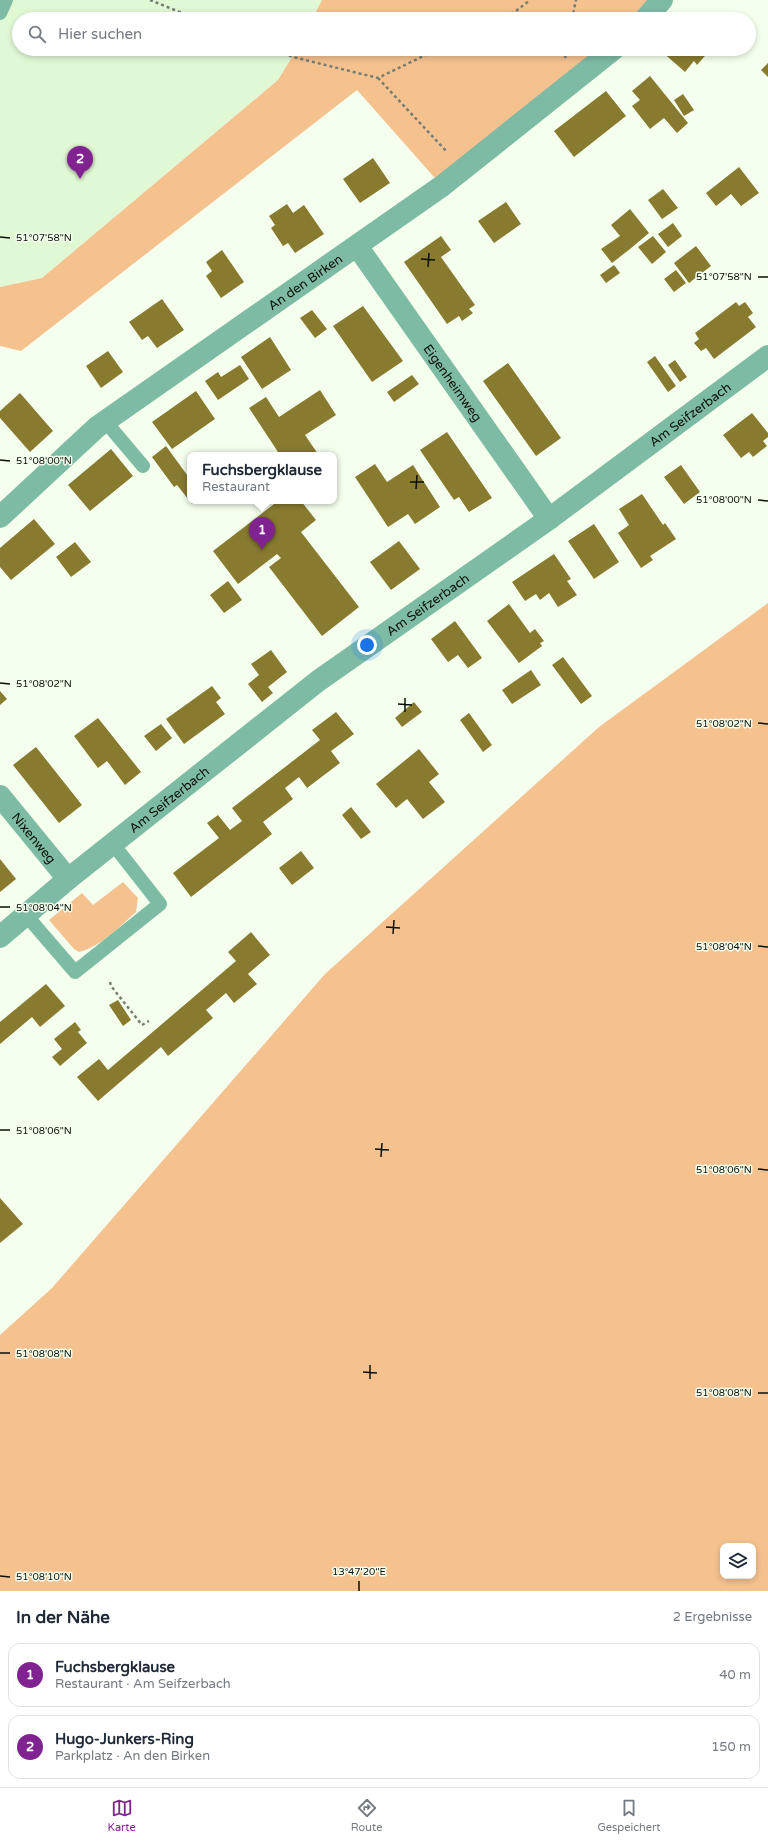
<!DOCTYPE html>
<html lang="de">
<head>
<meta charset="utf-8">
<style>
	:root { --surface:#fff; --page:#f2f2f3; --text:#1f2937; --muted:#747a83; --line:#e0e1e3; --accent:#802390 }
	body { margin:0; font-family:"Varela Round",sans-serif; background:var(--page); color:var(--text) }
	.controls { position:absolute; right:12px; bottom:12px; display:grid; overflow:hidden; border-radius:8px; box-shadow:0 2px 6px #0003 }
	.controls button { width:36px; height:36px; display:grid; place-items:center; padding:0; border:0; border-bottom:1px solid var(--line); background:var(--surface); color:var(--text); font:20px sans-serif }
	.you { position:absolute; left:367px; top:645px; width:14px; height:14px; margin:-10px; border:3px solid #fff; border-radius:50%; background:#1a73e8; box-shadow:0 0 0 6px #1a73e833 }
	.badge { display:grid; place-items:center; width:26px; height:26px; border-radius:50%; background:var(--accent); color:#fff; font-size:13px; font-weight:700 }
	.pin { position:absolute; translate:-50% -33px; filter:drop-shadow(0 1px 2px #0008) }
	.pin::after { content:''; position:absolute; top:21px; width:14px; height:12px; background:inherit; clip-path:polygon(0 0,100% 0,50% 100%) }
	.popup { position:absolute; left:187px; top:452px; width:150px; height:52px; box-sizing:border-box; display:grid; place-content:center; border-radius:8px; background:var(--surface); filter:drop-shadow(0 1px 3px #0005); font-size:13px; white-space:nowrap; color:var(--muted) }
	.popup b { font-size:15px; color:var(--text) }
	.popup::after { content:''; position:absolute; left:50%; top:100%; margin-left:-8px; border:8px solid transparent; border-top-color:var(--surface) }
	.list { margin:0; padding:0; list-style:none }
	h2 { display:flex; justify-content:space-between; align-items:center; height:52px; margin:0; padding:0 16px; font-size:17px }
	h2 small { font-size:13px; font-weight:400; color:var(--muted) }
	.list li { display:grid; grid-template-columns:26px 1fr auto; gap:12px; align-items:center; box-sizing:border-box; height:64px; margin:0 8px 8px; padding:0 8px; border:1px solid var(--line); border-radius:12px }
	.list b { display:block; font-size:15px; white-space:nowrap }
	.list p { margin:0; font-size:13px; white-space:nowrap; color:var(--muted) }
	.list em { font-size:13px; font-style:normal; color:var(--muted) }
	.icon { flex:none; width:22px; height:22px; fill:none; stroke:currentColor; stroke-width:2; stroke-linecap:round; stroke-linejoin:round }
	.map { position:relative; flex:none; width:768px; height:1591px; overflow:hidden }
	.search { position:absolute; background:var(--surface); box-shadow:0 2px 6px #0003; left:12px; right:12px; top:12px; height:44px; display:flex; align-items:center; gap:10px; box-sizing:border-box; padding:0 14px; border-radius:22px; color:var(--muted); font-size:15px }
	.sheet { height:196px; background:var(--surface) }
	nav { display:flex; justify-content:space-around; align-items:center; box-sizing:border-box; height:56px; border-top:1px solid var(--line); background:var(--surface); font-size:11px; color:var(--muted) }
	nav a { display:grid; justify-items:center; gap:2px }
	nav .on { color:var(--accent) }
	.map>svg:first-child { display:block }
	.built { fill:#e1f8d5 }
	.green { fill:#f5c18f; fill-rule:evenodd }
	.building { fill:#887b2f }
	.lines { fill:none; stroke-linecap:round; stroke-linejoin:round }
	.path { stroke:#757d71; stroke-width:2.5; stroke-dasharray:3 3; stroke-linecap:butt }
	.lane { stroke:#7ebba4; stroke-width:14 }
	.street { stroke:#7ebba4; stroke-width:22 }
	.ticks { fill:none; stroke:#0b1108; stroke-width:1.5 }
	.labels { text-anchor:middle; stroke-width:3; stroke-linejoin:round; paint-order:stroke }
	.street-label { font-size:13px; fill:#0b1108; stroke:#f4ffee }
	.ticks-label { font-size:10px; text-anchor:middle; fill:#0b1108; stroke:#f4ffee; stroke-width:3; stroke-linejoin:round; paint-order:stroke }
</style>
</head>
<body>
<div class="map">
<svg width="768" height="1591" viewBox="0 0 768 1591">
	<rect width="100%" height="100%" fill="#f4ffee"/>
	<!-- built -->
	<path class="built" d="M0,0H322L312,19H19V49H297L278,80L42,278L0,287Z"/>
	<!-- green -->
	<path class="green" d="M322,0H662L645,19H312Z
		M297,49H614L442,186L357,90L21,351L0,346V287L42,278L278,80Z
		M768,603V1591H0V1335L52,1288L325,974L599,727ZM723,1546H753V1576H723Z
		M123,882L138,898L136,912C119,927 102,946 79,952L74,949L49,920L82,893L93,905Z"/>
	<!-- building -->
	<path class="building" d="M661,49H711L697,65L694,61L685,72L660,50Z
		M768,63V77L761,70Z
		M650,76L688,123L677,133L664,118L650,129L632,106L640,100L632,91Z
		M606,91L626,116L574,157L554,131Z
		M683,94L694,110L684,116L674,100Z
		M373,158L390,183L360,203L343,179Z
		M739,167L759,193L741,206L731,194L716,206L706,193Z
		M663,189L678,208L662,219L648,200Z
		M506,202L521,224L494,243L478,221Z
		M287,204L293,213L304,205L324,234L295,253L288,243L283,246L271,228L275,225L269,216Z
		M630,209L649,233L630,249L623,240L630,249L612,263L601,249L620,236L611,225Z
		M673,223L682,236L668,247L658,234Z
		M441,236L451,250L441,257L475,305L469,309L473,313L462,321L459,316L447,324L404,262Z
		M653,236L666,252L652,264L638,247Z
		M696,246L711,266L689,283L674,263Z
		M222,250L244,282L221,298L206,276L212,271L206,262Z
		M614,265L620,273L606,283L600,275Z
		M676,270L686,283L674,292L664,279Z
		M162,299L184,330L157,348L148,336L142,340L129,322Z
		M736,302L739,306L745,302L753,313L748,317L756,327L714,359L706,348L701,351L694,343L699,339L695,333Z
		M363,306L403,361L372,382L333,326Z
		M312,310L327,329L315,338L300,318Z
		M270,337L291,370L262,389L241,357Z
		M108,351L123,372L101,388L86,366Z
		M655,356L676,386L668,392L647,362Z
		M675,360L687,377L680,382L668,365Z
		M508,363L561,438L536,456L483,381Z
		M240,365L249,379L218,400L205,381L218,372L221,377Z
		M412,375L419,384L394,402L387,392Z
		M320,390L336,415L305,435L318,454L280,455L249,408L266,397L279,417Z
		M196,391L215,419L172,449L152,422Z
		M20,393L53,431L30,452L0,418V411Z
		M752,413L768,433V437L763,441L767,446L753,457L749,452L741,458L723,435Z
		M447,432L492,498L469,512L459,497L454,500L420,450Z
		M166,446L190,479V501H196L192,504L177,485L174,487L152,457Z
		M111,449L133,476L90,511L68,485Z
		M375,464L387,482L413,465L440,507L415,524L408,514L388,527L355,477Z
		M681,465L700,492L684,504L664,477Z
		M642,494L663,525L665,523L676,539L650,556L653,560L641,568L618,533L629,525L619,509Z
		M278,501H301L316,520L301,532L359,607L322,636L269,567L281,558L277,554L238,584L213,551Z
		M34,519L55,544L11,580L0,567V548Z
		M594,524L619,562L594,579L568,541Z
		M399,541L420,569L391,590L370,562Z
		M75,542L91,562L71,577L56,557Z
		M554,554L571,579L567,581L577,595L558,607L549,593L540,600L536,594L525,601L512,582Z
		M228,581L242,600L224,613L210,595Z
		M509,604L530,633L535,629L544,641L540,643L542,646L519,663L487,621Z
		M455,621L482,658L468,668L458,655L448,662L431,639Z
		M271,650L287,672L268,687L273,693L262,702L248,684L259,675L251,664Z
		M563,657L592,696L581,704L552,665Z
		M531,670L541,685L512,704L502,690Z
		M212,686L221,698L216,702L225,714L184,744L166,719Z
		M0,691L7,699L0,705Z
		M414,702L422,712L402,727L395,718Z
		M336,712L354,734L331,751L340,763L307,788L299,777L285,788L293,799L263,822L272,834L191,897L173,873L219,838L207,823L218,815L230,830L242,821L232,808L320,740L312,730Z
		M469,713L492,745L483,752L460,720Z
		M98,718L141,772L125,785L107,761L98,768L74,736Z
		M161,724L172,738L156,751L144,736Z
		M36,747L82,805L59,823L13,765Z
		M419,749L439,774L429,782L445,802L423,819L407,799L396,808L376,784Z
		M351,807L371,832L361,839L342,815Z
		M301,851L314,868L292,885L279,868Z
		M0,859L16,879L0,892Z
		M251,932L270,955L248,974L257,984L234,1003L226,993L206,1010L213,1018L168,1056L161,1047L98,1101L77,1077L99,1059L108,1070L236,961L228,952Z
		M46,984L65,1006L40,1027L32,1017L0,1044V1022Z
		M118,1000L131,1020L123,1026L109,1005Z
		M75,1022L81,1030L78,1032L87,1043L60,1066L52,1057L62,1049L54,1039Z
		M0,1198L23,1224L0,1243Z"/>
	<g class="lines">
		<!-- path -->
		<path class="path" d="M150,0L197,19
			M500,19L516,11L530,0
			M572,19L576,0
			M272,49L293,57L378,78L438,49
			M565,58L567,49
			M378,78L447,152
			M110,982L111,986L142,1025L149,1021"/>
		<!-- lane -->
		<path class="lane" d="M0,13L6,0
			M105,421L143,466
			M26,915L75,972L160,904L113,844"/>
		<!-- street -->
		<g class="street">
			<path d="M645,19L662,0"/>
			<path id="s1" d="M357,246L549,519"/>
			<path id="s2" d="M0,517L97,427L442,186L614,49"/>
			<path id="s3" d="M0,796L68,879"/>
			<path id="s4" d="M0,937L68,879L318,681L549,519L768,356"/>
		</g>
	</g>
	<!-- ticks -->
	<path class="ticks" d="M0,237L10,238M421,259L435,260M428,267L429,253M758,277H768M0,460L10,461M410,482H424M416,489L417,475M758,500L768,501M0,683L10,684M398,704L412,705M405,712V698M758,723L768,724M0,907H10M386,927L400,928M393,934L394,920M758,946L768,947M0,1130H10M375,1149L389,1150M381,1157L382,1143M758,1169L768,1170M0,1353H10M363,1372L377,1373M370,1379V1365M758,1393H768M0,1576L10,1577M359,1591V1581"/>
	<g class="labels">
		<!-- street labels -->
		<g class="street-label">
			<text dy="5" stroke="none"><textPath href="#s2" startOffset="386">An den Birken</textPath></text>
			<text dy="5" stroke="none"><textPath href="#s1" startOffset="167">Eigenheimweg</textPath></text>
			<text dy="5" stroke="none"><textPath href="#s4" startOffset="866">Am Seifzerbach</textPath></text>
			<text dy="5" stroke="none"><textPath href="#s4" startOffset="542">Am Seifzerbach</textPath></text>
			<text dy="5" stroke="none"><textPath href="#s4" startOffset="218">Am Seifzerbach</textPath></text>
			<text dy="5" stroke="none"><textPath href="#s3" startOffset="54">Nixenweg</textPath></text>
		</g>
	</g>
	<g class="ticks-label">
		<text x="44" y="241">51°07'58"N</text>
		<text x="724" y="280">51°07'58"N</text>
		<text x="44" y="464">51°08'00"N</text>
		<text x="724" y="503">51°08'00"N</text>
		<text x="44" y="687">51°08'02"N</text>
		<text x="724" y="727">51°08'02"N</text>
		<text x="44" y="911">51°08'04"N</text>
		<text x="724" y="950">51°08'04"N</text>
		<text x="44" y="1134">51°08'06"N</text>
		<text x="724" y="1173">51°08'06"N</text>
		<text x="44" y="1357">51°08'08"N</text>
		<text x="724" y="1396">51°08'08"N</text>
		<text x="359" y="1575">13°47'20"E</text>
		<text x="44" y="1580">51°08'10"N</text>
	</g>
</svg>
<div class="controls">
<button><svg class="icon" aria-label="layers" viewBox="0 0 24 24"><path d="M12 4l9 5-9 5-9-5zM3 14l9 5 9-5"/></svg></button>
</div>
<div class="you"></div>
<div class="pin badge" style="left:262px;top:550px">1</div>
<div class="popup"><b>Fuchsbergklause</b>Restaurant</div>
<div class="pin badge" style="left:80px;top:179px">2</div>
<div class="search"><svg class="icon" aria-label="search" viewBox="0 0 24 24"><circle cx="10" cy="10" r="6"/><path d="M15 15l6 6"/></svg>Hier suchen</div>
</div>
<section class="sheet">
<h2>In der Nähe<small>2 Ergebnisse</small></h2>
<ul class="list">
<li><span class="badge">1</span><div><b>Fuchsbergklause</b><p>Restaurant · Am Seifzerbach</p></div><em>40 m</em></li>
<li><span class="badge">2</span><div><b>Hugo-Junkers-Ring</b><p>Parkplatz · An den Birken</p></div><em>150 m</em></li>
</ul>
</section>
<nav>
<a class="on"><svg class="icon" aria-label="map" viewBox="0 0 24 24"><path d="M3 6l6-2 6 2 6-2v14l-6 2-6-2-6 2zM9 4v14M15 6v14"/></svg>Karte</a>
<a><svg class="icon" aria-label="directions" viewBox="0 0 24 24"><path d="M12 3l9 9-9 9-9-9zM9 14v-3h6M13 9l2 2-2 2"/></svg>Route</a>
<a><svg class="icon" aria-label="saved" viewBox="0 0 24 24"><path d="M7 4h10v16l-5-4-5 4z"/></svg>Gespeichert</a>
</nav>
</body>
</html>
